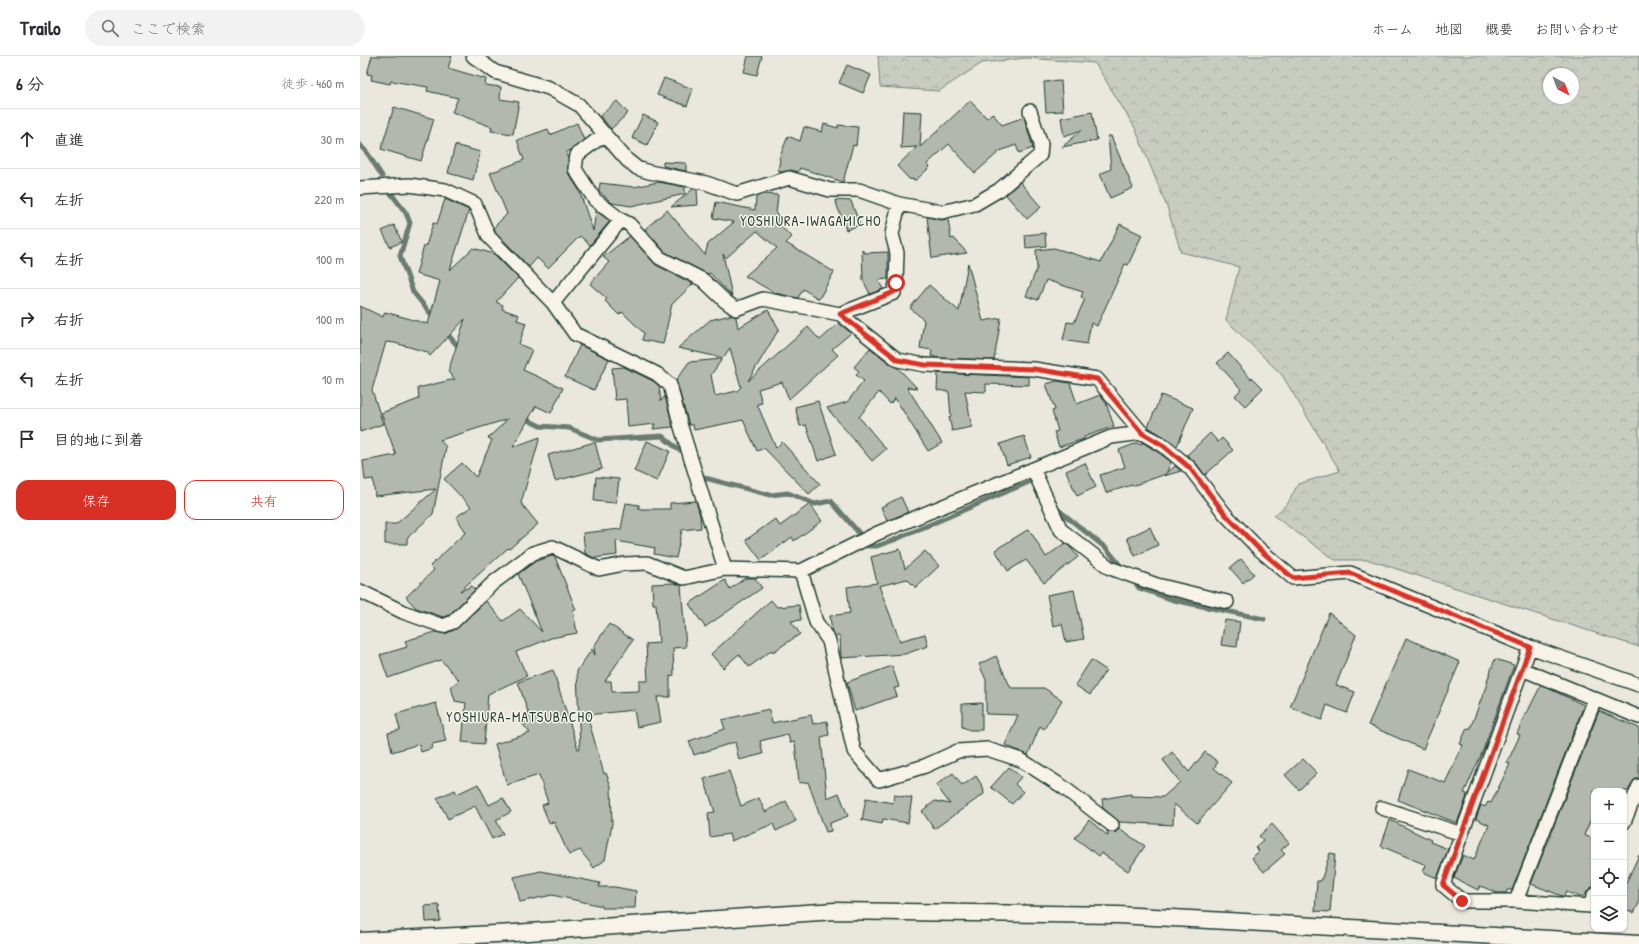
<!DOCTYPE html>
<html lang="ja">
<head>
<meta charset="utf-8">
<style>
	:root { --surface:#fff; --page:#f2f2f3; --text:#2b2b33; --muted:#7c7c81; --line:#e1e1e2; --accent:#d93025 }
	body { margin:0; font-family:"Patrick Hand","Klee One",sans-serif; background:var(--page); color:var(--text) }
	.controls { position:absolute; right:12px; bottom:12px; display:grid; overflow:hidden; border-radius:8px; box-shadow:0 1px 3px #0004 }
	.controls button { width:36px; height:36px; display:grid; place-items:center; padding:0; border:0; border-bottom:1px solid var(--line); background:var(--surface); color:var(--text); font:20px sans-serif }
	.compass { position:absolute; left:1183px; top:12px; width:36px; height:36px; border-radius:50%; background:var(--surface); box-shadow:0 1px 3px #0004; rotate:138deg }
	.stop { position:absolute; width:12px; height:12px; margin:-9px; border:3px solid #d93025; border-radius:50%; background:#fff }
	.stop.end { background:#d93025; border-color:#fff; box-shadow:0 1px 4px #0008 }
	.list { margin:0; padding:0; list-style:none }
	h2 { display:flex; justify-content:space-between; align-items:center; height:52px; margin:0; padding:0 16px; font-size:17px }
	h2 small { font-size:13px; font-weight:400; color:var(--muted) }
	.list li { display:grid; grid-template-columns:26px 1fr auto; gap:12px; align-items:center; box-sizing:border-box; height:60px; padding:0 16px; border-top:1px solid var(--line) }
	.list b { display:block; font-size:15px; white-space:nowrap }
	.list em { font-size:13px; font-style:normal; color:var(--muted) }
	.actions { display:flex; gap:8px; padding:12px 16px }
	.actions a { flex:1; padding:9px 0; border:1px solid var(--accent); border-radius:12px; text-align:center; font-size:14px; color:var(--accent) }
	.actions .main { background:var(--accent); color:#fff }
	.icon { flex:none; width:22px; height:22px; fill:none; stroke:currentColor; stroke-width:2; stroke-linecap:round; stroke-linejoin:round }
	.map { position:relative; flex:none; width:1279px; height:888px; overflow:hidden }
	header { display:flex; align-items:center; gap:24px; box-sizing:border-box; height:56px; padding:0 20px; background:var(--surface); border-bottom:1px solid var(--line) }
	header strong { font-size:19px }
	nav { display:flex; gap:22px; margin-inline-start:auto; font-size:14px }
	.search { width:280px; height:36px; background:var(--page); display:flex; align-items:center; gap:10px; box-sizing:border-box; padding:0 14px; border-radius:22px; color:var(--muted); font-size:15px }
	main { display:flex }
	aside { flex:1; background:var(--surface) }
	.map>svg:first-child { display:block }
	.forest { fill:url(#forest-crowns); stroke:#74847a; fill-rule:evenodd }
	.lines { fill:none; stroke-linecap:round; stroke-linejoin:round }
	.stream { stroke:#6a7c72; stroke-width:5 }
	.building { fill:#b2b8ae; stroke:#1f3d34 }
	.minor-casing { stroke:#1f3d34; stroke-width:16 }
	.tertiary-casing { stroke:#1f3d34; stroke-width:19 }
	.minor { stroke:#f7f3e8; stroke-width:13 }
	.tertiary { stroke:#f7f3e8; stroke-width:16 }
	.route { stroke:#d93025; stroke-width:5 }
	.labels { text-anchor:middle; stroke-width:3; stroke-linejoin:round; paint-order:stroke }
	.neighbourhood-label { font-size:14px; letter-spacing:1px; fill:#1f3d34; stroke:#f7f3e8 }
</style>
</head>
<body>
<header>
<strong>Trailo</strong>
<div class="search"><svg class="icon" aria-label="search" viewBox="0 0 24 24"><circle cx="10" cy="10" r="6"/><path d="M15 15l6 6"/></svg>ここで検索</div>
<nav><a>ホーム</a><a>地図</a><a>概要</a><a>お問い合わせ</a></nav>
</header>
<main>
<aside>
<h2>6 分<small>徒歩 · 460 m</small></h2>
<ul class="list">
<li><svg class="icon" aria-label="ahead" viewBox="0 0 24 24"><path d="M12 20V5M6 11l6-6 6 6"/></svg><div><b>直進</b></div><em>30 m</em></li>
<li><svg class="icon" aria-label="left" viewBox="0 0 24 24"><path d="M17 20v-9H6M10 6l-5 5 5 5"/></svg><div><b>左折</b></div><em>220 m</em></li>
<li><svg class="icon" aria-label="left" viewBox="0 0 24 24"><path d="M17 20v-9H6M10 6l-5 5 5 5"/></svg><div><b>左折</b></div><em>100 m</em></li>
<li><svg class="icon" aria-label="right" viewBox="0 0 24 24"><path d="M7 20v-9h11M14 6l5 5-5 5"/></svg><div><b>右折</b></div><em>100 m</em></li>
<li><svg class="icon" aria-label="left" viewBox="0 0 24 24"><path d="M17 20v-9H6M10 6l-5 5 5 5"/></svg><div><b>左折</b></div><em>10 m</em></li>
<li><svg class="icon" aria-label="arrive" viewBox="0 0 24 24"><path d="M6 21V4h12l-3 4 3 4H6"/></svg><div><b>目的地に到着</b></div></li>
</ul>
<div class="actions"><a class="main">保存</a><a>共有</a></div>
</aside>
<div class="map">
<svg width="1279" height="888" viewBox="0 0 1279 888">
	<defs>
		<pattern id="forest-crowns" width="20" height="18" patternUnits="userSpaceOnUse"><rect width="20" height="18" fill="#c8ccc1"/><path d="M2 6a3 3 0 1 1 6 0M12 15a3 3 0 1 1 6 0" fill="none" stroke="#abb0a6"/></pattern>
	</defs>
	<rect width="100%" height="100%" fill="#eae8dd"/>
	<filter id="ink" filterUnits="userSpaceOnUse"><feTurbulence type="fractalNoise" baseFrequency=".025" numOctaves="2"/><feDisplacementMap in="SourceGraphic" scale="8" xChannelSelector="R" yChannelSelector="G"/><feConvolveMatrix kernelMatrix="1 2 1 2 8 2 1 2 1" color-interpolation-filters="sRGB"/></filter>
	<g filter="url(#ink)">
		<!-- forest -->
		<path class="forest" d="M518,0H1279V591L1009,504H975L914,460L928,447L938,428L980,415L922,319L866,264L879,211L821,196L807,151L775,72L735,7L666,2L622,7L579,35L520,31ZM1189,18H1213V42H1189Z"/>
		<g class="lines">
			<!-- stream -->
			<path class="stream" d="M0,89L8,98L22,120
				M30,136L46,157L50,167L40,200L53,236L75,263
				M85,275L100,293
				M162,361L180,370L209,372L238,384L302,380L319,394
				M340,418L345,422L410,439L428,437L455,448L471,445L499,477
				M696,452L747,493L764,514
				M508,490H517L534,484L669,426
				M773,524L779,532L813,544L904,563"/>
		</g>
		<!-- building -->
		<path class="building" d="M12,0H92L88,12L126,23L125,29L141,31L140,43L159,46L153,78L131,75L132,71L92,56L98,42L67,35L68,31L31,25L30,28L11,24L12,19L7,18Z
			M388,0H402L397,19L384,16Z
			M487,9L511,19L503,37L479,27Z
			M304,22L333,33L327,50L297,39Z
			M701,25L703,55L686,56L684,26Z
			M257,45L268,57L251,73L240,60Z
			M610,45L627,62L632,57L642,69L664,61L673,92L659,97L656,89L640,95L615,117L589,88L567,108L570,111L556,124L549,123L537,110L557,91L541,92L543,55L562,56L560,91Z
			M34,51L74,63L61,105L21,93Z
			M732,56L737,84L702,91L722,74L704,80L701,62Z
			M283,59L298,66L287,89L272,82Z
			M217,67L224,84L206,97L208,103V117L219,134L233,175L236,155L250,165L230,189L220,180L188,212L177,202L169,211L136,176L134,171L147,158L130,117L164,104L157,84L188,73L190,79Z
			M464,68L478,72V69L498,71L496,90L493,89L483,126L440,112L438,116L431,114L422,116L418,114L420,104L419,103L428,80L440,85L444,71L462,76Z
			M748,80H751L773,132L750,142L740,118L751,113Z
			M95,89L120,96L113,124L88,117Z
			M303,106L326,107V115L303,110Z
			M298,126L325,131V138L271,150L252,147L239,135L240,127L274,131Z
			M660,126L681,151L667,163L646,139Z
			M333,133H337L338,149L311,151Z
			M403,138L418,139L416,158H418V168L432,181L426,187L474,216L459,243L443,233L438,242L415,237L385,220L417,192L397,175L366,202L363,198L372,240L350,217L348,218L305,196L285,173L307,154L345,199L348,188L374,166L353,162L356,146L395,154L396,141Z
			M85,143L109,154L90,214L113,192L134,198L158,222L136,246L143,249L142,253L159,259L157,264L166,267L159,288L172,294L163,314L203,332L191,357L176,350L153,391L180,381L161,447L178,468L149,493L148,492L100,535L112,530L115,534L89,559L83,561L56,552L46,541L74,514L70,510L106,476L96,461L111,451L84,423L102,407L116,421L132,384L128,382L148,363L80,384L86,391L73,458L47,482V488H25V468H36L76,433L15,440L13,423L5,424L3,405L36,399L21,357L59,343L58,332L95,323L88,316L105,263L70,300L67,296L35,287L26,286L12,334L23,368L0,376V250L23,261L25,256L68,268L80,225L56,218L64,190H66L73,167L77,168Z
			M475,144L491,145L500,169L486,174Z
			M567,161L581,164L588,163L591,183L594,182L607,197L572,202Z
			M760,168L782,179L768,209L765,208L737,270L731,267L727,288L703,284L707,266L714,267L725,243L721,241L723,236L686,224L678,244L666,240L677,212L676,194L694,192L741,206Z
			M34,169L42,186L30,191L22,175Z
			M685,177L686,190L666,192L665,179Z
			M270,180L296,209L333,228L312,248L303,288L282,284L284,277L262,256L259,259L245,245L247,243L230,228L249,206L243,201Z
			M502,193L504,197L528,196V223L518,224L523,233L510,238L503,224Z
			M608,207L623,265L641,262L634,304L579,302L571,300L572,294L560,292L564,264L550,252L569,229L599,255Z
			M408,254L419,273L388,325L448,271L460,284L479,267L491,277L472,293L478,299L429,343L422,326L398,333L402,347L397,348L416,392L422,386L460,428L449,438L404,392L397,395L383,364L334,374L333,369H329L316,324L329,306L362,303L351,319L355,340L377,335L381,331L370,292L363,302L318,292L350,264L371,259L376,261L378,272Z
			M220,289L249,303L234,334L205,321Z
			M510,292L533,310L538,312L557,332L547,331L582,387L568,395L535,342L530,348L519,336L499,361L526,393L512,405L467,352L487,346L504,325L496,319L499,315L494,311Z
			M868,297L891,323L892,321L903,332L885,350L875,340L881,333L857,307Z
			M264,311L272,315V316H275L293,325L299,330L301,345L305,340L313,371L293,373L295,368L268,371L266,343L255,344L252,312Z
			M578,317L669,321V329L626,328V336L605,335L612,371L592,375L589,361L591,360L589,336L577,334Z
			M697,325L710,327L717,348L740,339L746,347L754,370L724,381V383L699,391L694,376L698,375L692,355L695,354L686,328Z
			M801,339L833,352L817,390L808,383L788,371Z
			M458,345L476,398L458,405L446,369L440,370L435,351Z
			M850,377L858,386L862,382L873,394L845,419L836,407L827,399Z
			M664,380L671,401L647,409L640,388Z
			M287,385L310,395L297,425L274,415Z
			M235,386L242,413L195,425L188,399Z
			M782,386L799,397L811,406L806,418L772,430V429L746,437L740,419L765,411L759,394L777,387L781,389Z
			M725,407L736,431L717,440L706,415Z
			M815,410L821,415L804,420Z
			M236,421L259,423L256,447L234,445Z
			M541,441L548,456L527,465L521,451Z
			M336,445L340,460L341,472L322,474L316,502L294,498L295,492L256,485L257,499L234,502L225,497L223,477L261,473L266,447L279,449V453H310V447Z
			M450,448L462,465L434,485L432,481L401,504L386,484L415,463L420,470Z
			M790,471L798,489L775,500L767,482Z
			M669,473L686,501L705,487L711,492L718,501L684,527L666,504L648,515L635,494Z
			M540,493L545,513L565,495L579,510L556,532L547,523L519,530L540,585L565,578L568,590L545,598L481,602L480,580H476L472,576L470,560L490,557L487,531L517,527L511,501Z
			M192,500L195,501L216,554H213L217,577L191,582L156,596L167,620L128,638L124,688L102,686L106,647L95,645L91,631L99,624L81,604L28,622L20,599L47,591L45,585L75,576L85,578L96,573L126,545L143,565L160,553L182,576L158,518L176,505Z
			M881,503L894,518L883,527L870,512Z
			M385,522H395L402,532L345,571L329,548L365,524L370,533Z
			M314,527L321,529L326,591L313,592L314,619L310,620V641H297L301,666L277,671L274,654L227,659L244,718L246,717L251,730L252,768L245,804L234,812L220,794L209,799L194,766L189,767L182,749L188,747L179,719L147,729L135,688L170,677L161,666L169,659L158,626L193,614L218,693H220L217,615L232,593L235,599L234,590L249,568L273,584L245,625H251L252,636L279,635V625H288L286,588L299,587L296,548H293L292,528Z
			M714,534L724,583L706,586L702,568L693,570L687,539Z
			M411,544L417,551L439,549L441,564L431,565L440,578L413,596L412,594L389,611L379,598L363,612L351,598Z
			M969,557L996,579L976,629L995,636L987,657L967,649L962,664L930,651Z
			M865,564L880,566L877,591L861,589Z
			M1046,582L1100,606L1063,693L1008,669Z
			M636,600L651,632H684L702,644L684,673L680,670L668,699L645,689L658,659L626,658V624L619,608Z
			M1135,603L1154,609L1122,697L1104,737L1107,738L1106,743L1097,767L1038,744L1048,713L1085,727L1103,689L1100,688L1107,672L1110,673L1128,625H1127Z
			M731,604L746,614L730,639L715,629Z
			M532,610L539,631L534,632L537,640L495,655L487,626Z
			M1181,629L1224,649L1152,834H1147L1146,837H1138L1120,830L1118,834L1094,822L1103,799L1114,804L1129,769L1116,763L1121,749L1125,751L1128,746L1131,747L1150,708L1147,707L1160,679L1157,678L1166,656L1167,657Z
			M76,647L86,685L72,688L73,692L61,696L59,688L32,696L28,677L40,674L36,658Z
			M622,647V674H610L602,671V648Z
			M409,653L412,667L451,659L453,668L467,665L469,679L461,681L467,742L479,737L488,760L470,767L471,775L466,776L448,726L439,727L435,686L430,687L428,678L400,685L403,698L379,704L375,686L334,699L329,685L365,673L362,664Z
			M1239,655L1279,672V722L1274,724L1268,735H1234V756L1224,779L1234,783V830L1229,833L1225,839L1221,841L1206,836L1204,840H1202L1171,828Z
			M812,696L829,716L845,696L858,706L854,712L872,727L837,767L814,748L813,769L759,766L743,752L742,743L771,738V740L803,741L820,726L803,704Z
			M943,703L957,717L939,734L925,719Z
			M649,711L661,721L655,728L663,736L652,748L631,731Z
			M369,715L381,750L399,742L405,756L426,745L436,765L416,775L413,768L371,785L369,778L350,781L348,757L355,756L344,723Z
			M593,717L602,730L616,720L623,731L624,738L574,773L562,755L575,745L590,748L576,729Z
			M118,728L129,749L143,742L151,756L136,764L143,778L132,783L115,750L88,763L77,742L95,734L97,738Z
			M534,739L552,742L548,767L523,763L522,768L502,764L506,742L533,747Z
			M729,764L748,780L747,775L755,777L759,773L785,790L768,815L741,797L739,800L715,782Z
			M1030,764L1071,784L1070,786L1088,793L1077,822L1063,816L1066,809L1021,790Z
			M912,768L929,787L921,794L925,798L904,816L892,802L899,795L895,791L903,784L899,780Z
			M970,797L975,798L970,856L955,855L957,825H961Z
			M1279,799V847L1274,857L1264,852V831Z
			M181,815L240,827L239,831H255L276,835L275,852H242V850L192,839L160,846L154,821Z
			M79,849L80,865L66,866L65,850Z"/>
		<g class="lines">
			<defs>
				<path id="minor" d="M113,0L135,16L189,32L219,49L267,104L277,112L289,116L346,127L377,138L429,122L470,134H499L539,148L582,156L615,148L639,134L680,99L681,88L670,55
					M0,132L49,129L85,134L115,148L129,181L193,247L215,278L297,318L310,329L321,371L365,513
					M261,164L269,168L300,202L343,224L365,245L376,253L403,243L480,258L538,304L565,309L674,313L737,323L782,377L804,390L830,412L865,458L899,493L933,522L990,517L1170,591L1279,629
					M193,247L261,164L235,144L215,113L217,99L245,78
					M480,258L534,237L536,227L537,197L532,178L539,148
					M673,413L701,474L750,512L797,529L867,546
					M441,515L456,566L469,585L494,695L519,724L565,710L598,695L627,693L661,704L703,731L752,769
					M0,535L43,556L83,570L93,566L133,527L173,497L193,491L239,513L264,508L287,507L324,522L365,513L441,515L518,477L751,381L782,377
					M1170,591L1083,829L1102,845H1156L1230,850L1234,839
					M1162,613L1279,661
					M1022,752L1102,778
					M1264,766L1279,730
					M1156,845L1235,643"/>
				<path id="tertiary" d="M0,885L154,877L475,855L758,859L1279,888"/>
			</defs>
			<!-- minor casing -->
			<use href="#minor" class="minor-casing"/>
			<!-- tertiary casing -->
			<use href="#tertiary" class="tertiary-casing"/>
			<!-- minor -->
			<use href="#minor" class="minor"/>
			<!-- tertiary -->
			<use href="#tertiary" class="tertiary"/>
		</g>
	</g>
	<g class="lines" filter="url(#ink)">
		<!-- route -->
		<path class="route" d="M536,227L534,236L480,258L538,304L565,309L674,313L737,323L782,377L804,390L830,412L865,458L899,493L933,522L990,517L1170,591L1083,829L1102,845"/>
	</g>
	<g class="labels">
		<!-- neighbourhood labels -->
		<g class="neighbourhood-label">
			<text x="451" y="170">YOSHIURA-IWAGAMICHO</text>
			<text x="160" y="666">YOSHIURA-MATSUBACHO</text>
		</g>
	</g>
</svg>
<div class="controls">
<button>+</button>
<button>−</button>
<button><svg class="icon" aria-label="locate" viewBox="0 0 24 24"><circle cx="12" cy="12" r="6"/><path d="M12 2v4M12 18v4M2 12h4M18 12h4"/></svg></button>
<button><svg class="icon" aria-label="layers" viewBox="0 0 24 24"><path d="M12 4l9 5-9 5-9-5zM3 14l9 5 9-5"/></svg></button>
</div>
<svg class="compass" viewBox="-18 -18 36 36"><path d="M0-13l5 13h-10z" fill="#e53935"/><path d="M0 13l5-13h-10z" fill="#7c7c81"/></svg>
<div class="stop" style="left:536px;top:227px"></div>
<div class="stop end" style="left:1102px;top:845px"></div>
</div>
</main>
</body>
</html>
